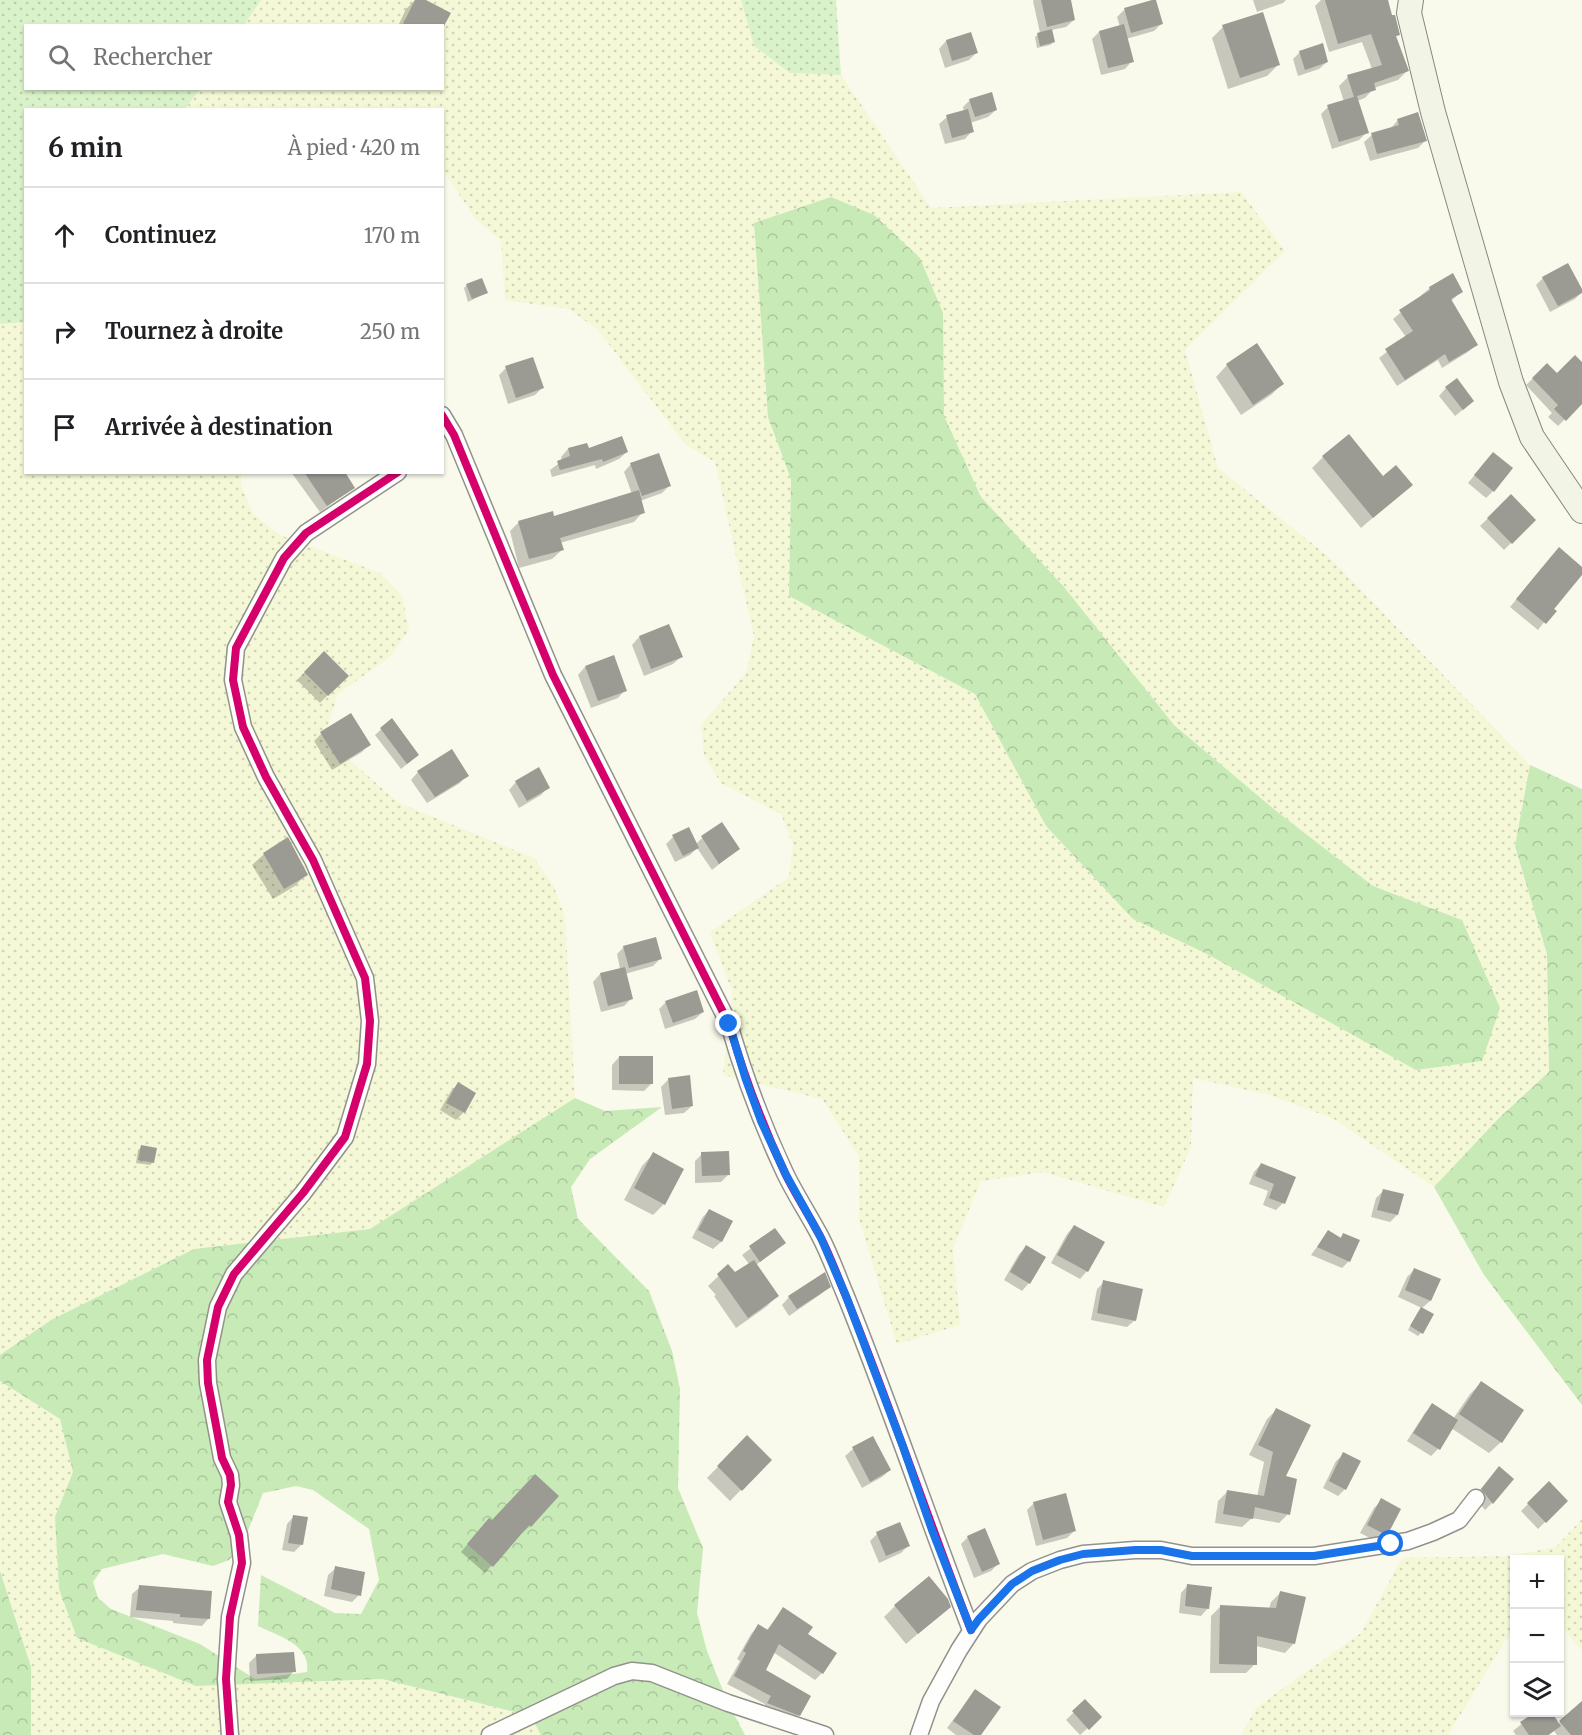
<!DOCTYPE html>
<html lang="fr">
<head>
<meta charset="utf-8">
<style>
	:root { --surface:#fff; --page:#f2f2f2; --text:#202124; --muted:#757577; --line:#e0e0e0 }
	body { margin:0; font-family:Merriweather,serif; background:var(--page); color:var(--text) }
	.controls { position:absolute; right:18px; bottom:18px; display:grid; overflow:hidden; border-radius:0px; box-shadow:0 2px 4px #0004 }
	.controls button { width:54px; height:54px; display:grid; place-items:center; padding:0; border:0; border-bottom:2px solid var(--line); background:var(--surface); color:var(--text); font:30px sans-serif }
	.stop { position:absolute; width:18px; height:18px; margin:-14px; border:4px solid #1a73e8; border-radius:50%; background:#fff }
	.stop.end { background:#1a73e8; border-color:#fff; box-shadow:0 2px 6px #0008 }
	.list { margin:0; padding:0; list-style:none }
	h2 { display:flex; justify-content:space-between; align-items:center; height:78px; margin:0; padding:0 24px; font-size:26px }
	h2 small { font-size:20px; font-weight:400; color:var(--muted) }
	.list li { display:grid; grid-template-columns:39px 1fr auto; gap:18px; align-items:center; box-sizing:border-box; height:96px; padding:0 24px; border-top:2px solid var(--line) }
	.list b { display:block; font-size:22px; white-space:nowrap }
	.list em { font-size:20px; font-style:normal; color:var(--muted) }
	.icon { flex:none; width:33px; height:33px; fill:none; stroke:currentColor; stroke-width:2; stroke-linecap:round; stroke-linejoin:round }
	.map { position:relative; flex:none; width:1582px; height:1735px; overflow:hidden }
	.search { position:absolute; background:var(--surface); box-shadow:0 2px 4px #0004; left:24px; top:24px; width:420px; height:66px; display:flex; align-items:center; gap:15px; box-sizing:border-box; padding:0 21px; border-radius:0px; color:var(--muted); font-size:22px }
	.panel { position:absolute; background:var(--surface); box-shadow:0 2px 4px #0004; left:24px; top:108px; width:420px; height:366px; border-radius:0px }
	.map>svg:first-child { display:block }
	.farmland { fill:url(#farmland-dots); fill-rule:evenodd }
	.grass { fill:url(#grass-dots) }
	.forest { fill:url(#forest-crowns); fill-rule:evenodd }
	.shadow { fill:#0003 }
	.building { fill:#9b9a93 }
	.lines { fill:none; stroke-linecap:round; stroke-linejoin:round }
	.street-casing { stroke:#92928c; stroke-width:19 }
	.secondary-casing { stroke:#888882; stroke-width:26 }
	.street { stroke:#fefefc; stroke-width:16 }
	.secondary { stroke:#f2f4e6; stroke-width:24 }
	.cycleway-casing { stroke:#fff; stroke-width:11 }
	.cycleway { stroke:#d6006c; stroke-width:8 }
	.route { stroke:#1a73e8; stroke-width:8 }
</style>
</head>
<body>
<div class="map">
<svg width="1582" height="1735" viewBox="0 0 1582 1735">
	<defs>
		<pattern id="farmland-dots" width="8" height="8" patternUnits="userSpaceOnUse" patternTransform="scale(1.5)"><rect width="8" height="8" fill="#f5f8d6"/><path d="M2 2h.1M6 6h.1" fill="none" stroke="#d1d3b6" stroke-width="1.8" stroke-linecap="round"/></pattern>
		<pattern id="grass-dots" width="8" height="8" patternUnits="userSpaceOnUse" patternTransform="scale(1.5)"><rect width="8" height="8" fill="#daf2c9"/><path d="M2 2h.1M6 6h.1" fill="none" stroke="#baceab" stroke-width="1.8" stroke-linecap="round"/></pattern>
		<pattern id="forest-crowns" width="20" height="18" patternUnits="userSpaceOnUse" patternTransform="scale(1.5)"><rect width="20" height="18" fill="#c8eab7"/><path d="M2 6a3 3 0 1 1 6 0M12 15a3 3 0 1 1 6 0" fill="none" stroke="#aac79c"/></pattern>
	</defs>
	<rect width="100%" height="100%" fill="#f9f9ec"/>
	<!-- farmland -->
	<path class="farmland" d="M261,0H741L754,47L790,73L841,75L931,208L1241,192L1285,251L1185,350L1218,468L1330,558L1530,765L1515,846L1547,954L1549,1072L1499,1118L1434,1187L1334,1119L1270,1095L1193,1078L1191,1147L1164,1207L1043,1172L981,1181L953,1249L960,1325L897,1344L859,1219V1156L822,1099L723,1075L732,991L710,932L789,877L793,845L781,814L721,783L704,756L701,725L746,673L754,637L715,462L685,444L598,330L569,309L505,300L501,240L476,220L443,170L442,110H185L200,89L442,88V26L244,25ZM943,313V416L981,497L1064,587L1174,725L1275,810L1373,886L1462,920L1207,954L1133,919L1046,826L975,694L789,596L791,479Z
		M25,322L26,472L241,473V485L253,514L280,535L380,573L402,596L409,630L391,656L338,694L328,725L346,757L399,803L534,858L554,887L565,917L575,1098L370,1229L194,1249L51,1320L0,1355V324Z
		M0,1381L60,1419L73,1472L55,1517L59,1589L77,1638L196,1686L382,1679L531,1716L541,1735H31V1667L0,1571Z
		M1582,1519V1651L1560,1624V1560H1514V1633L1505,1641L1448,1735H1241L1257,1707L1361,1633L1402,1558L1510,1556L1556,1547Z"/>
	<!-- grass -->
	<path class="grass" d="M0,0H261L244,25L26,26V88L200,89L185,109L26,110L25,322L0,324Z
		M741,0H836L841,75L790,73L754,46Z"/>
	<!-- forest -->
	<path class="forest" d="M831,197L874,215L920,258L943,313L944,416L981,497L1064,587L1174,725L1275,810L1373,886L1462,920L1500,1008L1482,1061L1416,1070L1207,954L1133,919L1046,826L975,694L789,596L791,479L768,417L754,223Z
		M1530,765L1582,789V1405L1484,1275L1434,1187L1499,1118L1549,1072L1547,954L1515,846Z
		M575,1098L605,1111L662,1107L590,1159L571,1187L578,1219L649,1291L672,1351L680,1389L678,1488L703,1548L697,1613L707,1651L728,1703L745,1735H541L531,1716L382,1679L196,1686L77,1638L59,1589L55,1517L73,1472L60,1419L0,1381V1355L51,1320L194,1249L370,1229ZM296,1486L313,1490L369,1529L379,1580L361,1614L335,1613L261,1575L258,1626C278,1636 311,1644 307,1672L255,1679L200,1644L111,1609L98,1598L93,1582L102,1569L163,1554L213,1566L229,1560L241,1548L263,1493Z
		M0,1571L31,1667V1735H0Z"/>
	<!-- shadow -->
	<path class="shadow" d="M415,0H423L442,26H398L406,9Z
		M1034,0H1069L1074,20L1066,27L1051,30L1054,42L1050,45L1037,48L1035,37L1040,33L1033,1Z
		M1253,0H1286L1283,3L1257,12Z
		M1321,0H1386L1398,35L1395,37L1407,71L1398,80L1374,88L1365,98L1357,101L1367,132L1359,140L1332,149L1321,114L1328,107L1344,102L1339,86L1348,77L1372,69L1362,42L1329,52L1315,6Z
		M1124,10L1161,24L1154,31L1126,39L1132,61L1125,69L1101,75L1092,39L1099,32L1120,27L1117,17Z
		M1223,27L1278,65L1267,76L1228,89L1212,38Z
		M970,34L976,53L969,60L945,68L939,49L946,41Z
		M1300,52L1327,62L1319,69L1298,76L1293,59Z
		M970,100L996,110L988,117L970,123L972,131L965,139L945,144L939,124L947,117L964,112L963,107Z
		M1398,120L1425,141L1418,148L1370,161L1364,142L1372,135L1391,128Z
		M1543,278L1582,292L1575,299L1550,312L1536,285Z
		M467,285L486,293L468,302L464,288Z
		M1430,288L1461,292L1451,301L1476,345L1468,352L1442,368L1438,360L1397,386L1379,358L1406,337L1393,319Z
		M1582,364V392L1580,404L1558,426L1548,417L1552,413L1526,385L1547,365L1557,375Z
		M1227,365L1282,384L1271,395L1241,415L1216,377Z
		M506,368L542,388L535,395L508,404L499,375Z
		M1446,388L1465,408L1455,416L1439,396Z
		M568,449L588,450L627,452L619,459L596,469L595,465L552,477L550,470L562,461L561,457Z
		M1323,457L1383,478L1411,485L1361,528L1312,468Z
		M1486,461L1493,491L1486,498L1468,483Z
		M631,464L669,486L662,493L640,501L643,512L634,522L560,543L562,550L552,559L519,568L510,531L519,522L553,518L632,494L624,472Z
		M291,472H343L353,488L320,512Z
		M1511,496L1534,520L1504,550L1480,526Z
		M1551,557L1582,569V573L1538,630L1510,607Z
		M668,626L681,657L673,664L644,676L632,645L639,637Z
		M324,653L346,676L320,703L297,680Z
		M585,667L625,690L618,698L591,708L578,675Z
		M391,720L411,761L401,769L375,735Z
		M321,734L369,744L362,752L332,770L314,741Z
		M418,772L467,775L460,783L427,803L411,780Z
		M516,782L548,787L541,795L519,808L509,790Z
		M673,837L696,844L702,838L738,849L712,870L697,848L690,855L675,862L666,844Z
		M264,854L306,874L295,886L273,899L252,865Z
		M624,947L660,959L653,966L625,974L631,999L624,1006L601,1012L593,982L600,974L620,969L617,954Z
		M666,1002L703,1012L695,1019L665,1029L659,1009Z
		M619,1057L652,1083L644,1091L612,1090V1065Z
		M669,1079L692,1106L684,1113L665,1115L661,1087Z
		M458,1084L464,1112L456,1120L440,1110L451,1091Z
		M142,1147L153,1162L150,1165L136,1163L138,1150Z
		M653,1154L664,1204L653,1215L624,1200L642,1166Z
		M702,1154L728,1175L721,1182L695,1183V1161Z
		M1261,1164L1294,1177L1283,1203L1276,1210L1263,1205L1268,1191L1249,1184L1254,1172Z
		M1383,1191L1397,1215L1390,1222L1371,1217L1376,1198Z
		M709,1210L731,1222L721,1242L713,1249L692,1238L702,1218Z
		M1074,1226L1087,1271L1080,1279L1051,1263L1067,1234Z
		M775,1230L784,1243L756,1265L777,1296L766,1307L736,1328L714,1296L716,1295L708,1286L728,1267L735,1274L749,1264L742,1255Z
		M1328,1232L1339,1239L1343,1235L1349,1261L1342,1268L1311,1255Z
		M1026,1247L1029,1283L1022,1291L1004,1280L1019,1254Z
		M1414,1270L1439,1280L1430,1301L1422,1308L1398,1297L1407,1277Z
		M1104,1282L1135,1320L1127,1327L1091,1320L1097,1289Z
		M829,1286L821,1294L789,1316L782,1305L789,1297Z
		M1418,1312L1421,1333L1418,1336L1408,1330Z
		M1481,1383L1501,1442L1489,1453L1451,1428L1438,1449L1431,1456L1407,1441L1425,1413L1432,1405L1453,1419L1470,1394Z
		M1276,1410L1288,1514L1279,1523L1252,1518L1242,1527L1215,1523L1218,1501L1227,1492L1257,1497L1264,1462L1249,1455L1267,1419Z
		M747,1437L770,1460L730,1501L707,1478Z
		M873,1438L890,1470L882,1477L862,1488L845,1456L853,1449Z
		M1344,1454L1345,1489L1338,1496L1323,1488L1336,1461Z
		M1492,1476V1503L1485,1510L1474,1497Z
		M1549,1483L1566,1501L1538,1529L1521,1511Z
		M557,1496L530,1526L522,1533L521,1532L485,1573L461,1552L482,1527Z
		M1382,1500L1386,1533L1379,1540L1376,1541L1360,1533L1374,1508Z
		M1034,1503L1074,1531L1067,1538L1036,1546L1027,1510Z
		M294,1516L301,1545L294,1552L282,1550L287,1524Z
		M877,1534L908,1546L901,1553L879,1563L870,1541Z
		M968,1537L998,1564L991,1571L974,1578L961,1544Z
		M336,1568L359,1595L352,1602L324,1596L328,1575Z
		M1188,1585L1208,1608L1201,1616L1179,1613L1181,1593Z
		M140,1587L209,1618L202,1626L173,1623V1621L130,1617L132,1594Z
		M1280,1593L1294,1643L1285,1653L1256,1646L1255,1664L1246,1673H1210L1211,1616L1220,1607L1269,1609L1271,1602Z
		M895,1606L949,1607L906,1644L884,1617Z
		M783,1609L806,1635L822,1673L815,1680L773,1652L764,1670L799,1715L791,1722L761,1710L765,1704L727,1684L740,1661L737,1659L751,1634L758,1626L766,1631Z
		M256,1656L294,1671L287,1679L250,1681L249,1663Z
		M975,1691L979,1735H956L947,1728Z
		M1085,1701L1100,1717L1080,1735L1066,1720Z
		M1582,1703V1735H1557L1554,1731L1549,1735H1516L1513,1731L1536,1712H1550L1558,1724Z"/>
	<!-- building -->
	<path class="building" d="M415,0H426L451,13L444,26H402Z
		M1041,0H1071L1075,20L1047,27Z
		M1152,0H1156L1163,24L1131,33L1124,8Z
		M1325,0H1388L1392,15H1395L1400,35L1396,36L1409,71L1374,83L1376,90L1354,97L1347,75L1382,65L1371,34L1338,44Z
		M1263,12L1280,65L1240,78L1222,25Z
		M1124,24L1134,62L1108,68L1099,31Z
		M1052,29L1055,42L1040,46L1037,33Z
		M971,32L978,53L952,61L946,40Z
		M1323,43L1328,62L1305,70L1299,51Z
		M992,92L997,110L975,117L969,99Z
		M1357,96L1369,133L1339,142L1327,105Z
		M968,109L974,132L952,138L946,115Z
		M1418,112L1427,141L1377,154L1371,133L1399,125L1397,119Z
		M1568,263L1582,289V293L1558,306L1542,277Z
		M1453,273L1463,292L1451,299L1478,345L1449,362L1445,354L1405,380L1385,349L1413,331L1399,310L1430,290L1429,287Z
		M482,278L488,293L472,299L466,284Z
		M1257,343L1284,384L1253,405L1226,364Z
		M1575,355L1582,362V404L1566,421L1554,409L1558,405L1532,378L1547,363L1557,373Z
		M533,357L544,388L516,398L505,366Z
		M1457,378L1474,401L1463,410L1445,387Z
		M1349,434L1383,476L1396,465L1413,485L1373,518L1322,456Z
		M622,436L628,452L603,462L602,459L560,470L557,461L570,456L568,448L587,443L589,448Z
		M1493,452L1513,468L1494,492L1474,475Z
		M659,453L671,486L642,496L630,463Z
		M304,472H345L355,488L327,506Z
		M639,490L645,513L560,538L564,550L529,559L518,521L553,511L554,516Z
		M1511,494L1536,520L1512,544L1487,518Z
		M1559,547L1582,567V575L1554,609L1557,611L1546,624L1516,599Z
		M669,624L683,657L651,669L639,636Z
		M324,651L349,676L328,696L304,672Z
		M614,655L627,691L598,701L585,666Z
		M351,713L371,745L340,764L320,732Z
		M392,718L419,755L407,764L380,728Z
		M452,749L469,776L435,797L417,771Z
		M539,767L550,788L527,801L515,781Z
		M722,822L740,849L719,864L701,836Z
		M689,827L699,848L683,856L672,835Z
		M288,837L308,875L284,889L263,853Z
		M656,937L662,959L629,968L623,946Z
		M625,967L633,999L608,1006L600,973Z
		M697,990L704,1012L673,1023L665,1001Z
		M619,1056H653V1084H619Z
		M690,1075L693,1106L672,1109L668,1078Z
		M458,1082L476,1093L465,1113L446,1103Z
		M141,1145L157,1148L154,1163L138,1160Z
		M729,1151L730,1175L702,1176L701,1152Z
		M653,1152L684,1169L665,1205L634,1188Z
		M1261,1163L1296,1177L1285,1204L1269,1198L1274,1184L1255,1176Z
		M1383,1189L1404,1194L1398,1215L1377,1210Z
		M709,1209L733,1221L722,1242L698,1230Z
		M1074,1225L1105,1242L1088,1272L1057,1255Z
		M775,1228L786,1243L760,1262L749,1246Z
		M1328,1230L1341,1238L1343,1233L1360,1240L1350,1262L1317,1247Z
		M1026,1245L1046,1257L1030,1284L1010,1272Z
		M754,1260L779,1296L748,1318L717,1274L728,1264L735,1272Z
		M1414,1268L1441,1279L1431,1301L1405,1290Z
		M825,1272L831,1287L797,1309L788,1296Z
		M1103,1280L1143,1289L1136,1321L1097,1313Z
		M1421,1307L1434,1314L1423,1334L1410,1326Z
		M1481,1381L1524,1410L1502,1443L1459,1414Z
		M1432,1403L1458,1420L1440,1450L1413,1433Z
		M1276,1408L1311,1425L1286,1476L1297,1479L1290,1515L1255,1507L1253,1519L1223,1514L1227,1490L1264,1496L1273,1452L1258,1445Z
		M747,1435L772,1460L742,1491L717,1466Z
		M873,1436L891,1470L870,1482L852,1447Z
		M1343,1452L1361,1461L1346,1490L1329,1481Z
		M1499,1466L1514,1479L1493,1504L1481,1489Z
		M535,1474L559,1496L531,1527L529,1525L493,1567L467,1544L489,1518L492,1520Z
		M1549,1481L1568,1501L1546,1523L1527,1503Z
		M1066,1493L1076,1531L1043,1540L1033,1502Z
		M1381,1498L1401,1509L1388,1534H1384L1367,1525Z
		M293,1515L308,1517L303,1545L288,1543Z
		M900,1522L910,1546L886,1556L876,1532Z
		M985,1528L1000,1564L982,1572L967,1536Z
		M335,1566L365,1572L361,1596L331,1589Z
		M929,1576L948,1599L951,1607L918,1634L894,1605Z
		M1187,1584L1212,1587L1209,1609L1185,1606Z
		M139,1585L212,1591L210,1619L180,1617V1614L136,1610Z
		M1280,1591L1306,1597L1295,1644L1257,1636V1665L1219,1664L1220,1605L1276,1608Z
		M783,1607L813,1627L808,1634L837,1653L823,1674L779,1644L766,1670L811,1696L800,1716L767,1703L771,1696L734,1676L746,1653L743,1651L758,1624L768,1630Z
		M294,1652L296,1672L257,1674L256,1654Z
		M975,1689L1001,1707L981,1735H974L953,1721Z
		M1085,1699L1102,1717L1089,1730L1072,1711Z
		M1582,1701V1735H1571L1559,1721Z
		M1534,1713H1552L1561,1726L1548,1735H1529L1520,1722Z"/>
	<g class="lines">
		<defs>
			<path id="street" d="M442,415L454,435L553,675L729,1024C744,1076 762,1124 785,1173C795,1194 809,1215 820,1236C830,1255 837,1275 845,1294C890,1405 928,1519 971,1630
				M230,1735L226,1679L230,1617L242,1563L239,1535L228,1502L231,1485L230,1475L222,1458L218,1436L208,1383L207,1360L218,1307L234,1274L303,1193L345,1137L367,1064L370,1021L365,978L313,860L266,777L243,727L233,680L236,648L284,558L306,533L398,472
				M490,1735L614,1676L632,1671L652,1673L728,1703L825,1735
				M919,1735L931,1701L959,1650L979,1619L1012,1584L1032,1571L1060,1560L1083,1554L1135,1550H1161L1192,1556H1314L1408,1541L1433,1532L1459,1520L1476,1498"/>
			<path id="secondary" d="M1411,0L1409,13L1433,112L1511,382L1532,437L1582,511"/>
		</defs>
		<!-- street casing -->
		<use href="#street" class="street-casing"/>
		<!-- secondary casing -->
		<use href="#secondary" class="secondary-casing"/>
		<!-- street -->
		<use href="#street" class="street"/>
		<!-- secondary -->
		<use href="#secondary" class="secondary"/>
		<defs>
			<path id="cycleway" d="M442,415L454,435L553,675L729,1024C744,1076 762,1124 785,1173C795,1194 809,1215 820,1236C830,1255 837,1275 845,1294C890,1405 928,1519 971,1630
				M230,1735L226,1679L230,1617L242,1563L239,1535L228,1502L231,1485L230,1475L222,1458L218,1436L208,1383L207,1360L218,1307L234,1274L303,1193L345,1137L367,1064L370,1021L365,978L313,860L266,777L243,727L233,680L236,648L284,558L306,533L398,472"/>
		</defs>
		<!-- cycleway casing -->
		<use href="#cycleway" class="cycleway-casing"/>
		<!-- cycleway -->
		<use href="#cycleway" class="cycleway"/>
	</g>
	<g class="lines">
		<!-- route -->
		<path class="route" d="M729,1024L746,1080L761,1121L786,1175L821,1238L846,1296L902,1444L932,1530L971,1630L979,1619L1012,1584L1032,1571L1060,1560L1083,1554L1135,1550H1161L1192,1556H1314L1391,1544"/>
	</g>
</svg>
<div class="controls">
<button>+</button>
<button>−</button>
<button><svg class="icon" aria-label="layers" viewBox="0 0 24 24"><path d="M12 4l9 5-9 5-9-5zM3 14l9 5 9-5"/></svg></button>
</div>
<div class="stop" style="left:1391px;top:1544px"></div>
<div class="stop end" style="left:729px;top:1024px"></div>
<div class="search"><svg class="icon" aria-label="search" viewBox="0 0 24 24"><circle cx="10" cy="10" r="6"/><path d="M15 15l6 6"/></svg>Rechercher</div>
<section class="panel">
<h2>6 min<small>À pied · 420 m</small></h2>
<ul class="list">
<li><svg class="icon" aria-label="ahead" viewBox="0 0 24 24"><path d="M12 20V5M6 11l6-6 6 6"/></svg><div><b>Continuez</b></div><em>170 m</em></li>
<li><svg class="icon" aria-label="right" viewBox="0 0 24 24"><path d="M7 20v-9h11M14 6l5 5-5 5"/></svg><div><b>Tournez à droite</b></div><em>250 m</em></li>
<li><svg class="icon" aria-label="arrive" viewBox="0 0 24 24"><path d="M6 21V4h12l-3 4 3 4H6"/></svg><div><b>Arrivée à destination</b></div></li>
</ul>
</section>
</div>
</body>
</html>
